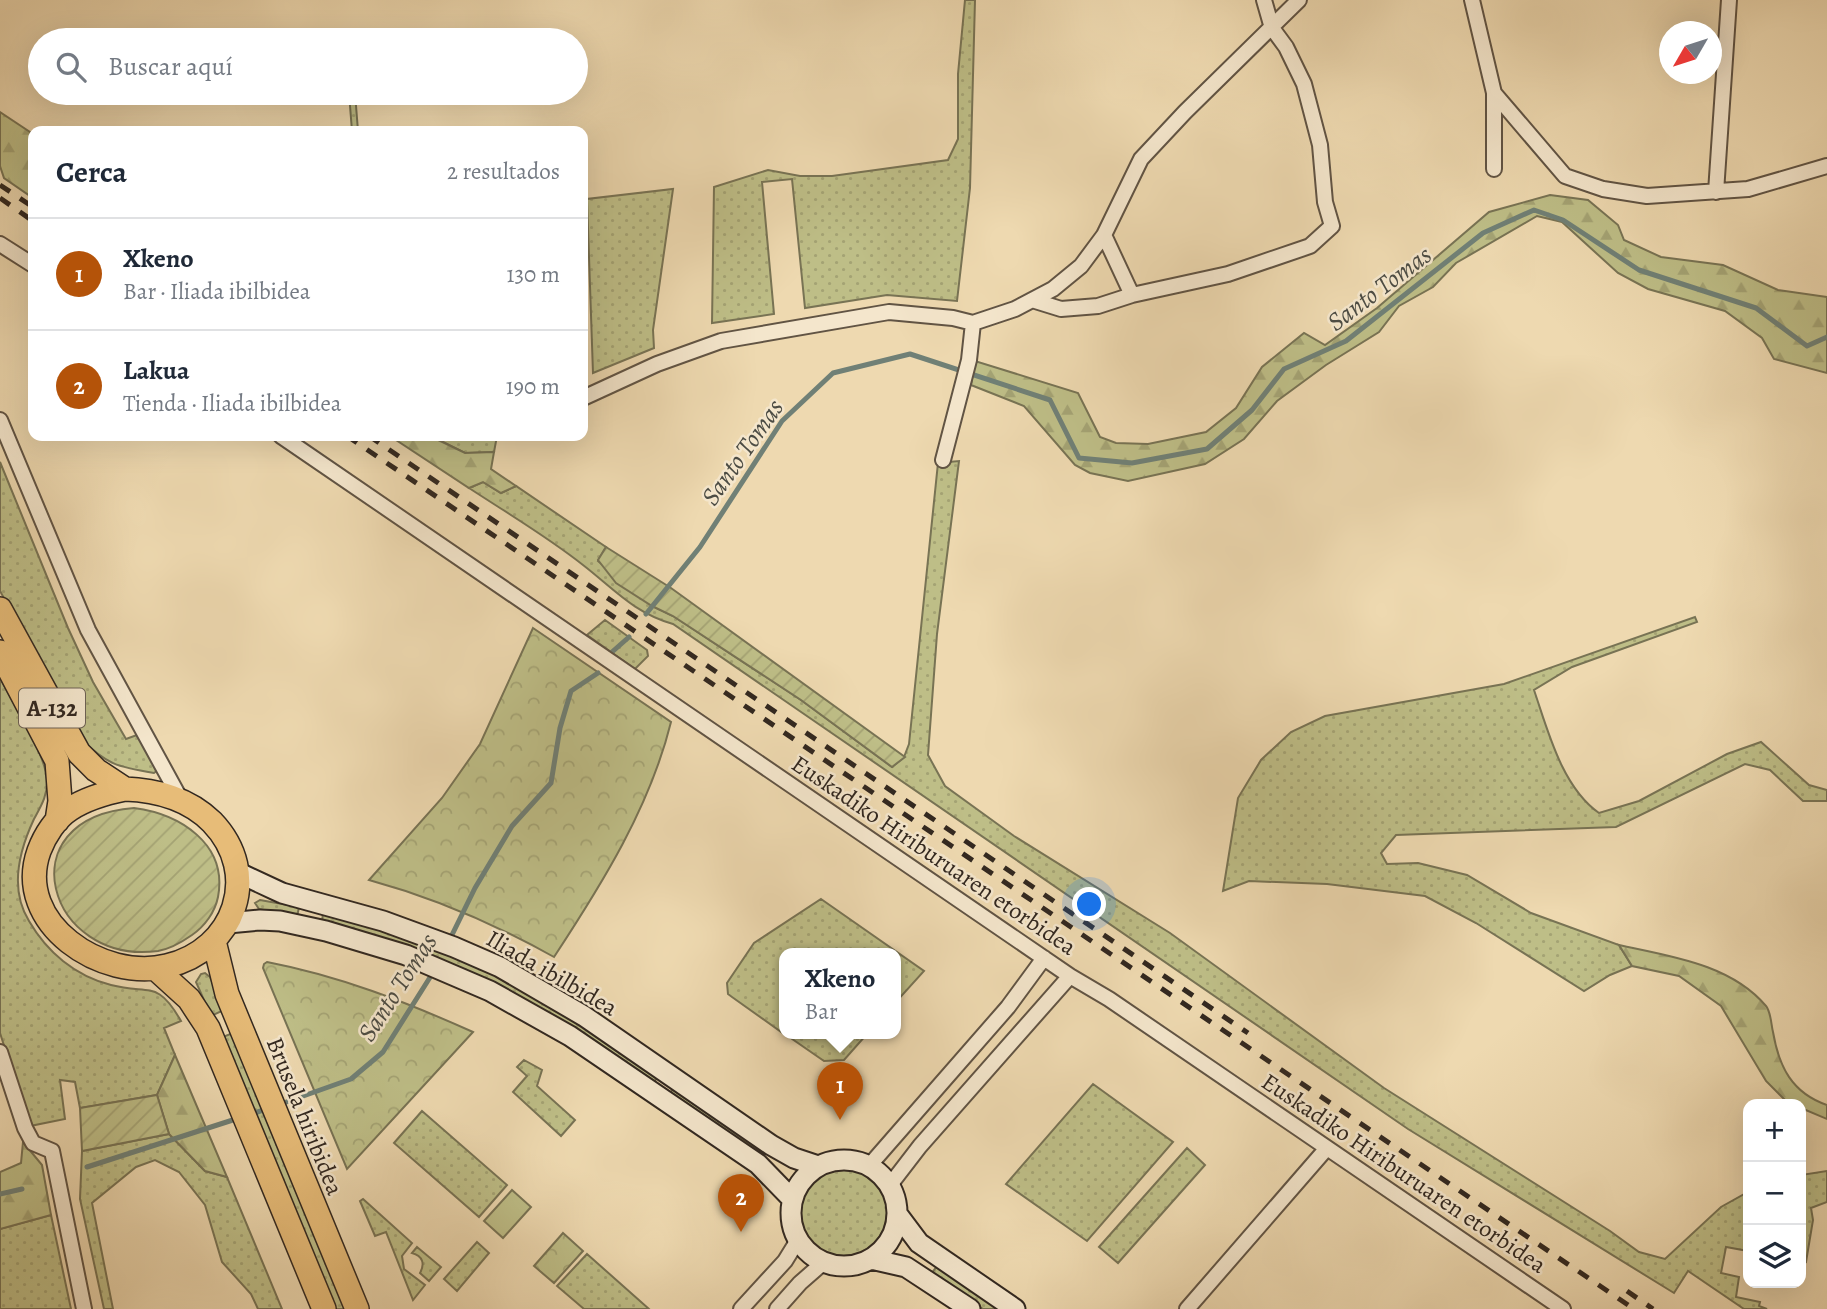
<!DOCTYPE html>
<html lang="es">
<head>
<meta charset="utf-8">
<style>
	:root { --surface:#fff; --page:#f6f6f7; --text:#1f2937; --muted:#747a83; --line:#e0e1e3; --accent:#b45309 }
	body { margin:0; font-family:Alegreya,serif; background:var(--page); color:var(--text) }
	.controls { position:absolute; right:21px; bottom:21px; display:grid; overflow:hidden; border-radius:14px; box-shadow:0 7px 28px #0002 }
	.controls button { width:63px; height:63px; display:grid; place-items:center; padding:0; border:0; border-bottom:2px solid var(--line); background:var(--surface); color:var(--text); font:35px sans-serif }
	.compass { position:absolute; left:1659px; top:21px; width:63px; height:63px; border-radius:50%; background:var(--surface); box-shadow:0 7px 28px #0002; rotate:231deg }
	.you { position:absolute; left:1090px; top:905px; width:24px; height:24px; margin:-18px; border:5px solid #fff; border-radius:50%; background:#1a73e8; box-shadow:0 0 0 10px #1a73e833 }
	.badge { display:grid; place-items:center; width:46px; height:46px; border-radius:50%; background:var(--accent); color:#fff; font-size:23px; font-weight:700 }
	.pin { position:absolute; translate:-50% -58px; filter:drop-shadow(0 2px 4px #0008) }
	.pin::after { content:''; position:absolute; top:37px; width:24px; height:21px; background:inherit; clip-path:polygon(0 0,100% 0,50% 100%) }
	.popup { position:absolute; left:779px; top:948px; width:122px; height:91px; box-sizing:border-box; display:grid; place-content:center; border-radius:14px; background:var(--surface); filter:drop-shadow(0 2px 5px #0005); font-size:23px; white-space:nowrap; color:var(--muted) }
	.popup b { font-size:26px; color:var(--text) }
	.popup::after { content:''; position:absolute; left:50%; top:100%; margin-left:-14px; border:14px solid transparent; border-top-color:var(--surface) }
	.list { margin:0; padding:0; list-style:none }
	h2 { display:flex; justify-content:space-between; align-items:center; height:91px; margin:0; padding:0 28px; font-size:30px }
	h2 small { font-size:23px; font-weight:400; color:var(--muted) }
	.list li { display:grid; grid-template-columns:46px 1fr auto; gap:21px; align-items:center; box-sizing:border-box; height:112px; padding:0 28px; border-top:2px solid var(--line) }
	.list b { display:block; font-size:26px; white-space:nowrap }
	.list p { margin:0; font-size:23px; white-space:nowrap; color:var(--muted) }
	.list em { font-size:23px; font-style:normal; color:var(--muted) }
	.icon { flex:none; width:38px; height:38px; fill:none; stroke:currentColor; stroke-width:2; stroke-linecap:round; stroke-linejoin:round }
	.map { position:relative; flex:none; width:1827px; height:1309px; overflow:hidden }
	.search { position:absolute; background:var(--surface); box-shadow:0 7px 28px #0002; left:28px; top:28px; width:560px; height:77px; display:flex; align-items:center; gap:18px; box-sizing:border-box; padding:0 24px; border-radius:38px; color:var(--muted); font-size:26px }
	.panel { position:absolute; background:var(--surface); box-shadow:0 7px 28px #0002; left:28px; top:126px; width:560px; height:315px; border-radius:14px }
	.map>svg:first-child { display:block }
	.grass { fill:url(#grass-dots); stroke:#787354; stroke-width:2 }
	.forest { fill:url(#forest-firs); stroke:#787354; stroke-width:2 }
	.park { fill:url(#park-crowns); stroke:#787354; stroke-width:2 }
	.garden { fill:url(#garden-furrows); stroke:#787354; stroke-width:2 }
	.pitch { fill:#bebe87; stroke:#787354; stroke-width:2 }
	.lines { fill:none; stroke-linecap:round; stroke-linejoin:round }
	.stream { stroke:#708076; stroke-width:5 }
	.street-casing { stroke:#615444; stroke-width:18 }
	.secondary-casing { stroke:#322820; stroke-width:23 }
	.primary-casing { stroke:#322820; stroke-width:26 }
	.street { stroke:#f4e6cc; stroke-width:14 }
	.secondary { stroke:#f4e6cc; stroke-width:19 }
	.primary { stroke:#e7bc78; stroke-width:23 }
	.rail { stroke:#322820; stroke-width:5; stroke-dasharray:12 12; stroke-linecap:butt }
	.labels { text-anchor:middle; stroke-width:5; stroke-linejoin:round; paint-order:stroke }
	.shield { fill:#f4e6cc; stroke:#6c6154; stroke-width:2 }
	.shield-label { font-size:23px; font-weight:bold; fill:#322820 }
	.street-label { font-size:24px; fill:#322820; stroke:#f4e6cc }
	.water-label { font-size:26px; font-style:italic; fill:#4c4c44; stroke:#f4e6cc }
</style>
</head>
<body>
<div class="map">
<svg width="1827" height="1309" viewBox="0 0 1827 1309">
	<defs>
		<pattern id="grass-dots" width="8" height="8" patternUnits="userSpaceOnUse" patternTransform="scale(1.75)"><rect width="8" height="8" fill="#bebe87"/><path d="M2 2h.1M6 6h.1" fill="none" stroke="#a4a374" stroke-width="1.8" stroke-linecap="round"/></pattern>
		<pattern id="forest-firs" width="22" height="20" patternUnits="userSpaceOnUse" patternTransform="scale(1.75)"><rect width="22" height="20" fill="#bebe87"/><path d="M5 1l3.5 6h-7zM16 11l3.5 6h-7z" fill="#a4a374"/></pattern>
		<pattern id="park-crowns" width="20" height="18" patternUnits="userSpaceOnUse" patternTransform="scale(1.75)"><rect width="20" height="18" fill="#bebe87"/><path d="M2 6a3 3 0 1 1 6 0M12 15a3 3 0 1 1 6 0" fill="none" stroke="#a4a374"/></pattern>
		<pattern id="garden-furrows" width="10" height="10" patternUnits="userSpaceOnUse" patternTransform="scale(1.75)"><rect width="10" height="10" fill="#bebe87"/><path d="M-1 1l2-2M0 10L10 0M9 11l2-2" fill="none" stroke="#a4a374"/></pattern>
	</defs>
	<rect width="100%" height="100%" fill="#eed9b0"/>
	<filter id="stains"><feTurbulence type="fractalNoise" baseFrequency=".00286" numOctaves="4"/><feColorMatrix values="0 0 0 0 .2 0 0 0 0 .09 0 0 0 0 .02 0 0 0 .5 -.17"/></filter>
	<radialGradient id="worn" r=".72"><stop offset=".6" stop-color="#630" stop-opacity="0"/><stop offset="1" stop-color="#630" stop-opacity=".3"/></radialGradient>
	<!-- grass -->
	<path class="grass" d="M965,0H975L970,188L957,301L887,295L805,308L792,179L762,182L774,314L712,323L714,187L768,170L800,176H832L948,160L958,139V74Z
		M349,93H355L358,131H352Z
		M673,189L653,330L654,348L593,373L587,199Z
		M431,436H497L494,452L465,453Z
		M959,461L937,634L928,755L945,786L1014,836L1170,933L1384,1088L1610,1231L1639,1252L1665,1259L1721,1207L1748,1192V1251L1726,1247L1721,1273L1739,1277L1736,1297L1760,1302L1759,1306L1767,1309H1744L1688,1271L1674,1293L1408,1129L673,624C634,613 614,589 583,565C548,537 507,513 469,488L483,482L501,493L516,486L606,547L598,561L652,606L673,616L801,700L892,767L904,757L909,744L938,463Z
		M0,462L68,628L93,682L126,739L137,735L158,770L154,773C118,767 107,765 80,738L0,591Z
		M1695,617L1697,622L1572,667L1534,690C1548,731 1562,787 1599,813L1639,801L1727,754L1761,742L1809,785L1827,790V801H1803L1770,770L1745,764L1616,827L1396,835L1381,853L1387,864L1418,863L1467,875L1531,913L1619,945L1632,966L1610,975L1584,991L1476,923L1425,896L1327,884L1249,881L1223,891L1238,798L1261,760L1291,732L1325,716L1504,684Z
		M605,620L647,650L648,656L635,669L587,635Z
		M0,678C14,705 44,751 47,779C48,795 41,806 34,819C19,851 9,889 29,921C47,952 75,976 111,985C150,995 157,979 181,1021L164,1028L175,1055L157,1095L80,1108L75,1082L60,1080L65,1119L30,1126L0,1033Z
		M821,899L924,971L896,1002V954H784V1034L732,997L728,994L727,983L754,943Z
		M260,900L299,907L297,917L259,909L255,903Z
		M323,913C382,929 439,948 494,974C552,1001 605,1040 658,1076L653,1084L597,1045L322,922Z
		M205,973L210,977L224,1010L211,1016L196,982L201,974Z
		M233,1033L347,1309H332L220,1038Z
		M785,1034H867L844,1060L824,1061Z
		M524,1060L542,1070L537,1086L575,1120L561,1136L513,1092L527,1076L517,1067Z
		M1093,1084L1173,1142L1087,1241L1006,1184Z
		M674,1087L763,1148L758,1155L669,1095Z
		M422,1111L507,1185L479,1217L394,1143Z
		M169,1134L205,1171L227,1177L282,1309H258L251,1294L222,1262L205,1205L179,1172L155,1160L136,1167L92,1203L113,1309H104L80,1199L82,1151Z
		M1187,1148L1205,1165L1118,1263L1099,1247Z
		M799 1212a44 44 0 1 1 88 0a44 44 0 1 1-88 0Z
		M1827,1171V1202L1811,1208L1813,1220L1806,1262L1801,1261V1175Z
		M363,1199L412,1243L402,1256L404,1269L425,1285L413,1300L386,1232L375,1236L360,1201Z
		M51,1215L71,1309H0V1229Z
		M477,1242L489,1253L457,1291L444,1279Z
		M417,1247L441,1267L429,1281L420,1273C425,1264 423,1256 412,1253Z
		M587,1254L649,1309H584L557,1286Z
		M937,1266L1000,1309H983L931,1274Z"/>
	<!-- forest -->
	<path class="forest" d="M0,112L33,134V198L4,178L0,166Z
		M1550,195L1588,200L1618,225L1624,240L1661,257L1723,265L1778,290L1827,297V373L1774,359L1762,338L1725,311L1648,289L1618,273L1562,222L1537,216L1456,263L1433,287L1399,306L1379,332L1326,365L1277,401L1244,439L1205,464L1128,481L1090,473L1075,465L1024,406L971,385L975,361L1078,393L1100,437L1116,443L1148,444L1206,432L1236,408L1262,367L1304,333L1325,345L1377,308L1489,212Z
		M390,436H430L465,453L494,452L491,469L516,486L501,493L483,482L469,488Z
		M1619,945C1669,956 1731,964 1766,1006C1771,1012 1771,1024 1773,1032C1779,1067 1792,1093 1827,1105V1119L1801,1108V1104H1789L1766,1081L1721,1006L1679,976L1632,966Z
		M175,1055L227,1177L205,1171L169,1134L157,1095Z
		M23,1142L42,1165L51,1215L0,1229V1172L21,1163Z"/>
	<!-- park -->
	<path class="park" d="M533,628L671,722C650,807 602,884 554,957C495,924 435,898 369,880L442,798L480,744Z
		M267,962C340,976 406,1002 473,1032L347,1169L263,968L264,964Z
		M563,1233L583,1251L554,1283L534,1266Z"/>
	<!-- garden -->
	<path class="garden" d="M606,547L671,588L905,757L892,767L801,700L673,616L652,606L616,583L598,560Z
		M134,808C180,814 228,844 218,897C215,912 205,926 192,935C182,942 170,949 158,951C48,966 4,818 134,808Z
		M157,1095L169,1134L82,1151L80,1108Z"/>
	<!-- pitch -->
	<path class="pitch" d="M512,1190L531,1207L503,1238L484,1221Z"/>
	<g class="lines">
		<!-- stream -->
		<path class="stream" d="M646,614L700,547L782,421L833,373L910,354L1050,400L1079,458L1132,463L1207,449L1252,410L1284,369L1346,341L1483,233L1534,210L1563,220L1639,270L1756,308L1807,346L1827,337
			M612,652L629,637
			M449,941L475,888L512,826L551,783L560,728L571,691L598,673
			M278,1105L351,1079L383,1052L434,971
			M249,1115L269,1108
			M87,1167L239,1118
			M0,1194L22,1189"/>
		<defs>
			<path id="street" d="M1472,0L1494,93V169
				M1494,93L1565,176L1603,189L1647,196L1748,189L1827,166
				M1716,192L1729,0
				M0,244L33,265
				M1132,295L1228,274L1310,246L1332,226L1325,202L1320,145L1304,84L1286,47L1272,28L1264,0
				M1032,300L1061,309L1098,306L1132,295L1104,235
				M583,398L657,364L721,341L889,312L953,318L973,323L1015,309L1053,289L1081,266L1104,235L1141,159L1185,112L1299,0
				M0,420L88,630L181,800
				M281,436L1070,976L1109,999L1563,1309
				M943,460L969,360L973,323
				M0,1052L25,1128L33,1143L52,1151L84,1309
				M869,1166L1008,1007L1044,958
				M890,1185L920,1146L1070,976
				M741,1309L785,1261L798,1240
				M777,1309L800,1283L824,1262
				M1187,1309L1327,1148"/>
			<path id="secondary" d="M237,872L282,893L383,921L454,947L500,967L584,1016L771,1145L794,1158L818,1166
				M228,923L260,920L280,921L326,931L406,955L490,991L570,1036L758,1164L792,1199
				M791 1213a53 53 0 1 1 106 0a53 53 0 1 1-106 0Z
				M898,1215L919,1243L1015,1309
				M871,1259L906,1267L970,1309"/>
			<path id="primary" d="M0,609L79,753L96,770L125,789
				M0,652L57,761L60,801L57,821
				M125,789C156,790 189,799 212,822C262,874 235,950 167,966C103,982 13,924 39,851C45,835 56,818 70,809C87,798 105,793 125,789Z
				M214,941L227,994L357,1309
				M156,969L189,999L208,1028L324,1309"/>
		</defs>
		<!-- street casing -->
		<use href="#street" class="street-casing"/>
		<!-- secondary casing -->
		<use href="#secondary" class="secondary-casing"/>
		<!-- primary casing -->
		<use href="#primary" class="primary-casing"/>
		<!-- street -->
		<use href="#street" class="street"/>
		<!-- secondary -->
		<use href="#secondary" class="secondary"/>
		<!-- primary -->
		<use href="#primary" class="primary"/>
		<!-- rail -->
		<path class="rail" d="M0,185L33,207
			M0,198L33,221
			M347,436L1634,1309
			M369,436L1248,1033
			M1627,1291L1653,1309"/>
	</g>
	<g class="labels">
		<!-- shield labels -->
		<rect class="shield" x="19" y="688.5" width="66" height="39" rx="5"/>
		<g class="shield-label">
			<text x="52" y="716">A-132</text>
		</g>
		<!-- street labels -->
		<g class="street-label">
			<text transform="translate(934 855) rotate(34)" y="8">Euskadiko Hiriburuaren etorbidea</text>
			<text transform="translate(552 973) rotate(30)" y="8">Iliada ibilbidea</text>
			<text transform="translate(305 1116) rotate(68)" y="8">Brusela hiribidea</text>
			<text transform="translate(1404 1173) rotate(34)" y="8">Euskadiko Hiriburuaren etorbidea</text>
		</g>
		<!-- water labels -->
		<g class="water-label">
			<text transform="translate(1379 288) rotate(-37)" y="9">Santo Tomas</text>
			<text transform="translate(742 452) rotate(-55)" y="9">Santo Tomas</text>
			<text transform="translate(397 987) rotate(-57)" y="9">Santo Tomas</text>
		</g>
	</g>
	<rect width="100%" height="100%" filter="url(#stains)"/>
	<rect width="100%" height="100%" fill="url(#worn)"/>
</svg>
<div class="controls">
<button>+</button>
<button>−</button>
<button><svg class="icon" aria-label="layers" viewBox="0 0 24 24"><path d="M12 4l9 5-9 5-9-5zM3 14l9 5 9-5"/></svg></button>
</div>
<svg class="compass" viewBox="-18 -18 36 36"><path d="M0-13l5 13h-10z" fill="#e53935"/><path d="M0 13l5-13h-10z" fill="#747a83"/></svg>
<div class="you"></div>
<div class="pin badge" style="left:840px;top:1120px">1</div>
<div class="popup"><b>Xkeno</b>Bar</div>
<div class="pin badge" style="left:741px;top:1232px">2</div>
<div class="search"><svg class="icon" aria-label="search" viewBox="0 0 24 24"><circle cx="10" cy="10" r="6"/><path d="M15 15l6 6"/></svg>Buscar aquí</div>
<section class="panel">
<h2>Cerca<small>2 resultados</small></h2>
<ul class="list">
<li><span class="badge">1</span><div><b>Xkeno</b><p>Bar · Iliada ibilbidea</p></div><em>130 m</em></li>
<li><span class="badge">2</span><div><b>Lakua</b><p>Tienda · Iliada ibilbidea</p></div><em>190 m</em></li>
</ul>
</section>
</div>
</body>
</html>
